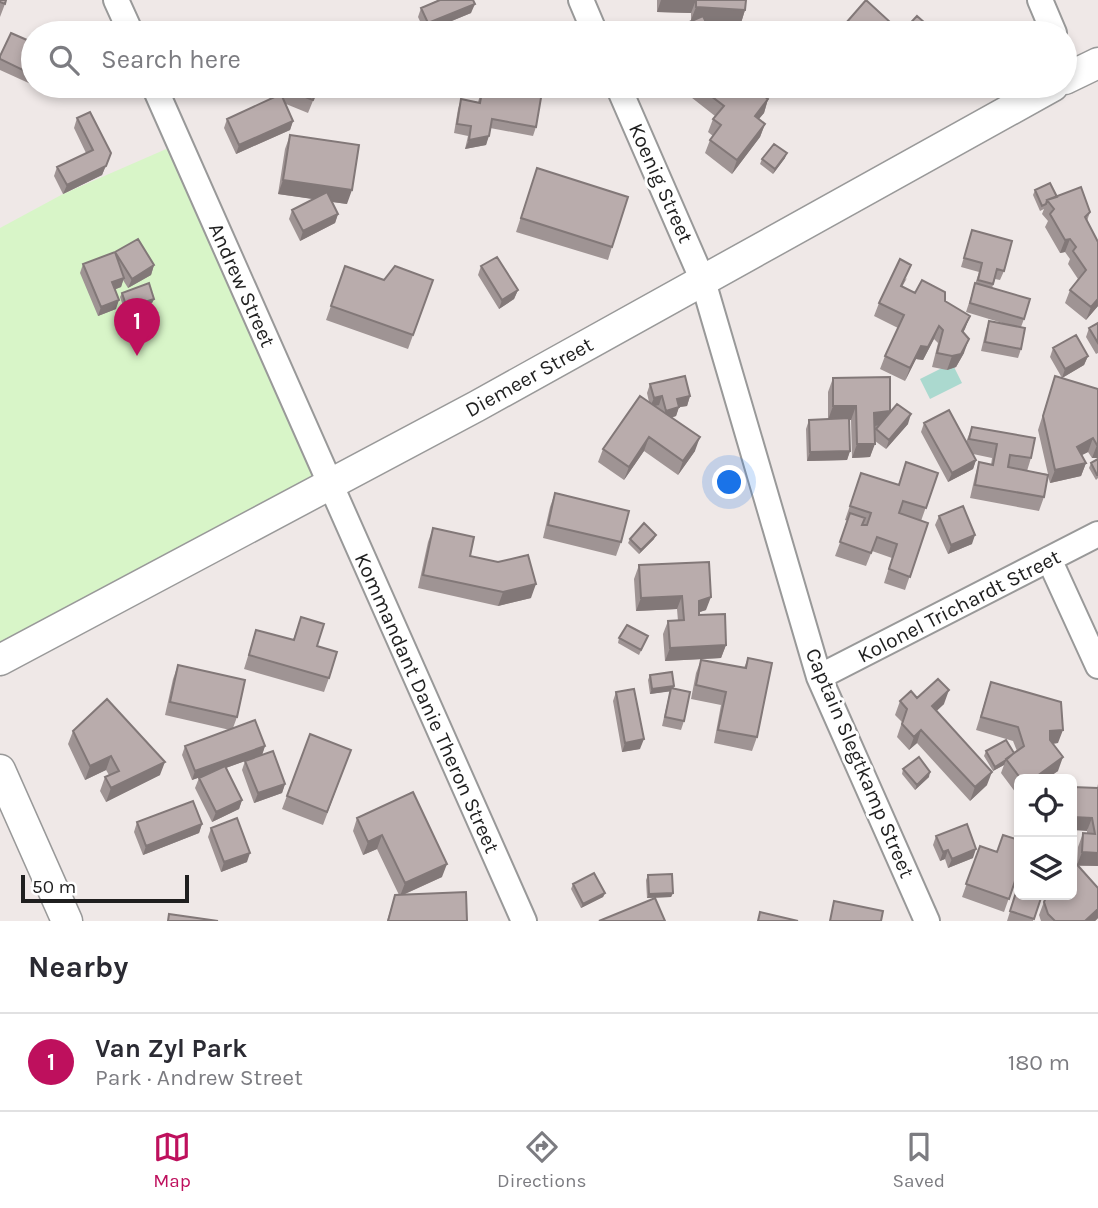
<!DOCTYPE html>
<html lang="en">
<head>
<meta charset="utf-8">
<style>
	:root { --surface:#fff; --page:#f7f7f7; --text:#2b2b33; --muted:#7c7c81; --line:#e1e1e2; --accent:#be105d }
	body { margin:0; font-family:Karla,sans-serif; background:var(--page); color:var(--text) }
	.controls { position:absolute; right:21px; bottom:21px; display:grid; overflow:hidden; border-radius:10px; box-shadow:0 4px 10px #0003 }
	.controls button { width:63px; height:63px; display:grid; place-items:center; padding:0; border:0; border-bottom:2px solid var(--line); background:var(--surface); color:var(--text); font:35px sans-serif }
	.scale { position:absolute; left:21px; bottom:18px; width:168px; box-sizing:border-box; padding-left:7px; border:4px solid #1f1f1f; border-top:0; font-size:19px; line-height:24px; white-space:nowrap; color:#1f1f1f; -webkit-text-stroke:5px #fff; paint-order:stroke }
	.you { position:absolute; left:730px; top:483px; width:24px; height:24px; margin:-18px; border:5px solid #fff; border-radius:50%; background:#1a73e8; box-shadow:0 0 0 10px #1a73e833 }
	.badge { display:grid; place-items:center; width:46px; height:46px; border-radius:50%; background:var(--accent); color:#fff; font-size:23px; font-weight:700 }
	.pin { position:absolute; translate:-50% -58px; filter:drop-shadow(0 2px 4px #0008) }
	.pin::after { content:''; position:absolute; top:37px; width:24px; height:21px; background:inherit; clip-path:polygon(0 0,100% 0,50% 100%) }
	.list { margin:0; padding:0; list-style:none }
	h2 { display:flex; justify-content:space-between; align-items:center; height:91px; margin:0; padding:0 28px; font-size:30px }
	h2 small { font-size:23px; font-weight:400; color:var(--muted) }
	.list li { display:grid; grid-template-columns:46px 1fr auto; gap:21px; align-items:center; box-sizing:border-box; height:98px; padding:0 28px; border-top:2px solid var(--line) }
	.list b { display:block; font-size:26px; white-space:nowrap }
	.list p { margin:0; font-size:23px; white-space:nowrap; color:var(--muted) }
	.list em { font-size:23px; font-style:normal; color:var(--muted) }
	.icon { flex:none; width:38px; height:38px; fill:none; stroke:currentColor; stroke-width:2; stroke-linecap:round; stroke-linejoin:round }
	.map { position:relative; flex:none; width:1098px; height:921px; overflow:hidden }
	.search { position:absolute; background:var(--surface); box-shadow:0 4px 10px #0003; left:21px; right:21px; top:21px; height:77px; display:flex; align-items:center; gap:18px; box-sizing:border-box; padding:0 24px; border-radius:38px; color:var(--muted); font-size:26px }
	.sheet { height:189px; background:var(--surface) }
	nav { display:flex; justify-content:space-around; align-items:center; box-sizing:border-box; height:98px; border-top:2px solid var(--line); background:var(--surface); font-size:19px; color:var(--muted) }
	nav a { display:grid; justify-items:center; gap:4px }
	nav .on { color:var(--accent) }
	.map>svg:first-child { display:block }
	.park { fill:#d8f5c8 }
	.water { fill:#abd9cf }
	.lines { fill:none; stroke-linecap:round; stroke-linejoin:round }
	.minor-casing { stroke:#999; stroke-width:28 }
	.tertiary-casing { stroke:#999; stroke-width:33 }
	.minor { stroke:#fff; stroke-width:24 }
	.tertiary { stroke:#fff; stroke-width:30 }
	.wall { fill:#9f9494 }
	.shaded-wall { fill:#827878 }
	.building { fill:#b9acac; stroke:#827878; stroke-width:2 }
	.labels { text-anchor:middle; stroke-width:6; stroke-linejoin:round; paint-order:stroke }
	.street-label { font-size:21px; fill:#1f1f1f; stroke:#fff }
</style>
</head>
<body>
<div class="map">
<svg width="1098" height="921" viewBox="0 0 1098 921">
	<rect width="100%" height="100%" fill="#efe8e7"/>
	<!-- park -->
	<path class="park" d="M180,143L330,484L0,660V228L63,194Z"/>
	<!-- water -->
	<path class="water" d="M952,363L962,383L930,399L920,379Z"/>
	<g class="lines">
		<defs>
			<path id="minor" d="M116,0L131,33
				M581,0L595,33
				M1040,0L1054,33
				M154,86L524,921
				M618,86L703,281L819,677L927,921
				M1049,559L1098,666
				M819,677L1098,534"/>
			<path id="tertiary" d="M1065,79L1098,63
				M0,660L477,406L1053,86
				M0,770L67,921"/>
		</defs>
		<!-- minor casing -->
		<use href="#minor" class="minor-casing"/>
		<!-- tertiary casing -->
		<use href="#tertiary" class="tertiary-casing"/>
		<!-- minor -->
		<use href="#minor" class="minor"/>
		<!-- tertiary -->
		<use href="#tertiary" class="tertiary"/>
	</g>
	<!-- wall -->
	<path class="wall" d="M0,0L5,4L0,17Z
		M438,0H473L471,13L425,32L418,17L421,8Z
		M657,0H746L745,10L741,23L705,21L711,33H677L680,26L692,20H691V13L657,12Z
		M890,22L888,28L893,33L843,32L846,23Z
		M33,36V85L0,70V56L27,40Z
		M34,86H56L52,94Z
		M237,86H319L308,113L286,104L293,121L290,130L236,154L224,128L227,119L271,99Z
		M483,86L511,89L512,86H543L536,127L533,136L490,128L486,145L465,149L468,136L454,133L458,109L461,99L478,102Z
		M684,86H750L768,99L764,113L759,119L765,124L760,137L732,174L705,153L710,140L713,136L708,132L713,119L715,116L682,90Z
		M859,86H883L871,98L858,87Z
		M77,118L111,153L102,175L63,194L54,176L57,167L86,153L74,128Z
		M290,135L347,204L332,202L338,214L335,223L300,241L289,219L292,210L314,199L278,194L285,149Z
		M785,158L773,174L760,164L762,159Z
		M537,168L612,247L608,260L516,232Z
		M1035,190L1057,197L1090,212L1087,221L1098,306L1086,320L1065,303L1070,290L1078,279L1068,264L1070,259L1065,252L1060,253L1045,227L1048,221L1042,214L1044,209L1040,211L1033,195Z
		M972,230L1004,271L1000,280L995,279L992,288L1024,319L1021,327V349L1018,358L981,351L986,330L989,321L1009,325L966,312L979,272L961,267Z
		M115,252L154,265L151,275L128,288L123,280L121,287L115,289L116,309L98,316L80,273L83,264Z
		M345,266L384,280H433L408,349L326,320Z
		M481,266L518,290L514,299L499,309L478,275Z
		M907,278L902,287L915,293L945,301L970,316L963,333L964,353L956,367L947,370L932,367L938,343L934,339L923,360L916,359L905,381L880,369L885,356L898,328L874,316L879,303Z
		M122,293L154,299L152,303L125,312L120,297Z
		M1098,323V353L1096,354L1086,337L1089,328Z
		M1053,348L1088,356L1084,365L1062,378L1050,357Z
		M1055,376L1098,389V458H1092L1088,452L1082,455L1086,463L1081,476L1050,483L1048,476L1044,497L1039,511L970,498L975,476L979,462L991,465L992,458L973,454L976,460L973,469L948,482L921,432L924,423L966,442L972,427L1031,458L1027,471L1048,474L1038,430Z
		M833,378L890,411L888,415L908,424L886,449L875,441L870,457L852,458L851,420H849L850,451L847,460L807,461L806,429L809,420L828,419V392Z
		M650,384L690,396L687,406L679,407L676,416L671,418L695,451L678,475L644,451L624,480L598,462L603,449L649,402L647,393Z
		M1098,459V478L1096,480L1089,468L1091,463Z
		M861,473L898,485L938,473L921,521L928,523L905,590L884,583L892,558L872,551L866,566L835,556L848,521L845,520Z
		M555,493L621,542L616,556L543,538L550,507Z
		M939,516L972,544L948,554L935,525Z
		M433,528L470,556L531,598L498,606L418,588L428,542Z
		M630,539H654L639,554L628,543Z
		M639,565L706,610L699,612V615L726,645L721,658L665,661L663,634L668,621H678L677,609L636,611L634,579Z
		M301,617L317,646L329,678L324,692L244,669L256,630L293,640Z
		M648,636L639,655L618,643L619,638Z
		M748,658L757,737L752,751L714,743L721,705L691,699L696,673L701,660L744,668Z
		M178,665L237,717L233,728L265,746L262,755L285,784L282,793L254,803L242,770L245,761L226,768L242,800L239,809L212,822L195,788L199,778L203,776L192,780L182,755L185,746L230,730L165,715L173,679Z
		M650,675L673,689L684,721L681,730L662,726L670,691L650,694L648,680Z
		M991,682L1058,743L1053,744L1058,771L1046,779H1019V797L1001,773L1004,765L993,771L984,756L986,751L1014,753L1017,751L1013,741L976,730Z
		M616,692L640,749L622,752L613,701Z
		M917,698L944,704L936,711L987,785L970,801L917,743L909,750L897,737L902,722L895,715L900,701Z
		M73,731L160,775L106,802L100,791L105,777L109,775L106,770L85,780L68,744Z
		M310,734L351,750L323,825L282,809Z
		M903,769L929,777L915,790L902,774Z
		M1098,784V866H1078L1098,888V918L1095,921H1041L1039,915L1045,899L1042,895L1033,921H1007L1019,883V895H1072L1077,865L1078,847L1083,833H1087V831Z
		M357,818L442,877L403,895L467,921H387L395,895H399L377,849L363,855L353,831Z
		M137,822L202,824L199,833L143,855L134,832Z
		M211,828L247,862L221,872L208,837Z
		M936,836L973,858L948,868L945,859L940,861L933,845Z
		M1019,840V879L1016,878L1004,912L962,897L980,846L997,852Z
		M648,875L673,893L671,897L647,898L646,880Z
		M573,884L605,893L603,897L581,908L571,889Z"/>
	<!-- shaded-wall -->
	<path class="shaded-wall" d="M661,0H696L691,13L657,12Z
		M475,4L471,13L425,32L428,23Z
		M696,7L745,10L741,23L691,20Z
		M880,86H883L871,98L873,94Z
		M768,99L764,113L750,129L755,116Z
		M293,121L290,130L236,154L239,145Z
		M765,124L760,137L732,174L737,160Z
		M489,136L486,145L465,149L469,140Z
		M111,153L102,175L63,194L67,185Z
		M787,153L785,158L773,174L775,169Z
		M283,180L352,190L347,204L278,194Z
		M338,214L335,223L300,241L303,231Z
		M1070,239L1065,252L1060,253L1065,240Z
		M154,265L151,275L128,288L132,279Z
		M124,278L121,287L109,292L112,282Z
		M518,290L514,299L499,309L502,300Z
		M154,299L152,303L125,312L127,308Z
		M1098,299V306L1086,320L1091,307Z
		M119,300L116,309L98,316L101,307Z
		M970,316L965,329L957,344L962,331Z
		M939,326L934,339L923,360L916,359L905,381L910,368L921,346Z
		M969,339L964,353L956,367L947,370L952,356Z
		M1088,356L1084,365L1062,378L1065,369Z
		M662,396L659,405L650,407L654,398Z
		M690,396L687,406L673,408L677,399Z
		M833,406H856L851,420H828Z
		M679,407L676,416L662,420L666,411Z
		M890,411L885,424L870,427L874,413Z
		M911,414L908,424L886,449L889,440Z
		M649,437L644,451L624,480L629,467Z
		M700,437L695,451L678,475L683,461Z
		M1093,438L1088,452L1072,460L1077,447Z
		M857,444H875L870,457L852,458Z
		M1097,445H1098V458H1092Z
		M850,451L847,460L807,461L810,452Z
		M976,460L973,469L948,482L952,473Z
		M1086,463L1081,476L1050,483L1055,470Z
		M656,535L654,539L639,554L641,550Z
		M975,535L972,544L948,554L951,545Z
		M536,584L531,598L498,606L503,592Z
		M682,596L677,609L636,611L641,598Z
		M711,597L706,610L694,614L699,601Z
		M726,645L721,658L665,661L670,648Z
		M674,686L673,691L650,694L652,689Z
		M949,690L944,704L927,720L932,706Z
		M921,730L917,743L909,750L914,737Z
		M1063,730L1058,743L1045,744L1050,731Z
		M644,739L640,749L622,752L625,743Z
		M265,746L262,755L192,780L195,771Z
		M111,756L106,770L85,780L90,766Z
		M1063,757L1058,771L1046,779H1033Z
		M1006,760L1004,765L993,771L995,767Z
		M165,762L160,775L106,802L111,788Z
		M930,772L929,777L915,790L917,785Z
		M992,772L987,785L970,801L975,787Z
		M285,784L282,793L254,803L258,793Z
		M242,800L239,809L212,822L216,812Z
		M1072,817L1092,818L1087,831L1072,830Z
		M202,824L199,833L143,855L146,846Z
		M382,835L377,849L363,855L368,842Z
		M976,849L973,858L948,868L952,859Z
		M948,850L945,859L940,861L943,852Z
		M1082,852L1098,853V866L1077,865Z
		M250,853L247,862L221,872L224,862Z
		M447,864L442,877L400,896L405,883Z
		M605,893L603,897L581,908L583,904Z
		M673,893L671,897L647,898L649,894Z
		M1098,909V918L1095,921H1085Z"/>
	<!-- building -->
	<path class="building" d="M0,0H6L5,4L0,2Z
		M440,0H473L475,4L428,23L421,8Z
		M696,0H746L745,10L696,7Z
		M866,0L890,22L886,27L893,33H857L846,23Z
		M703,16L711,33H683L680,26Z
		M917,16L933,30L930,33H901Z
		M285,28L299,33H283Z
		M11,33L27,40L33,36V75L0,59V56Z
		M277,86H319L313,100Z
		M483,86H495L513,89L514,86H543L536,127L492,119L489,136L469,140L471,126L457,124L461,99L480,103Z
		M698,86H750L768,99L755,116L765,124L737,160L710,140L721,125L713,119L724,106Z
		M864,86H880L873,94Z
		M281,94L293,121L239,145L227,119Z
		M90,112L111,153L106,166L67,185L57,167L93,150L77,118Z
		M290,135L359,145L352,190L283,180Z
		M774,144L787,153L775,169L762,159Z
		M537,168L628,197L612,247L521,218Z
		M1050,183L1057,197L1047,200L1046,204L1042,206L1035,190Z
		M1081,187L1090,212L1085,217L1098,242V299L1091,307L1070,290L1086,270L1073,251L1076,247L1070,239L1065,240L1050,214L1054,209L1047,200Z
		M327,192L338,214L303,231L292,210Z
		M972,230L1012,241L1004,271L997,269L993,284L978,280L982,263L964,258Z
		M138,239L154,265L132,279L115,252Z
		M115,252L124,278L112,282L119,300L101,307L83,264Z
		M497,257L518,290L502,300L481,266Z
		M900,259L911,265L901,286L915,293L922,280L945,292V301L970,316L962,331L969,339L961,354L952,356L937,353L943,330L939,326L928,347L921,346L910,368L885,356L904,315L879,303Z
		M345,266L384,280L395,266L433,280L413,335L331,306Z
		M149,283L154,299L127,308L122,293Z
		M975,283L1030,299L1024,319L970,303Z
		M989,321L1025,328L1021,349L985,342Z
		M1098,323V343L1089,328Z
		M1076,335L1088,356L1065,369L1053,348Z
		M685,376L690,396L677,399L679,407L666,411L662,396L654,398L650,384Z
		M1055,376L1098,389V445H1097L1093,438L1077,447L1086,463L1055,470L1043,416Z
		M890,377V411L874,413L875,444H857L856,406H833V378Z
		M640,396L700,437L683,461L649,437L629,467L603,449Z
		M897,404L911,414L889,440L876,429Z
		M949,410L976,460L952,473L924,423Z
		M849,418L850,451L810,452L809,420Z
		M972,427L1035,438L1031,458L1010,455L1008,467L1048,475L1044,497L975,485L979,462L993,465L997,444L969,439Z
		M1098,459V475H1097L1091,463Z
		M906,462L938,473L926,508L903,501L899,513L928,523L910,577L889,569L897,544L877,537L871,553L840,542L850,513L865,518L862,525H867L871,513L850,506L861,473L899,485Z
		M555,493L629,511L621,542L548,525Z
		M963,506L975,535L951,545L939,516Z
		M644,523L656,535L641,550L630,539Z
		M433,528L474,537L470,556L498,562L528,555L536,584L503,592L423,575Z
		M709,562L711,597L699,601V615L725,614L726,645L670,648L668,621L684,620L682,596L641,598L639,565Z
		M301,617L324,624L317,646L337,652L329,678L249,655L256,630L294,640Z
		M627,625L648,636L641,650L619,638Z
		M748,658L772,663L757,737L718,730L726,692L696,685L701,660L746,668Z
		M178,665L245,680L237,717L170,702Z
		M672,672L674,686L652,689L650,675Z
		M938,679L949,690L932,706L992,772L975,787L921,730L914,737L902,724L907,709L900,701L911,691L917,698Z
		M991,682L1061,702L1063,730L1050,731V740L1063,757L1033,779H1021L1006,759L1024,746L1018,727L981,717Z
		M671,688L690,692L684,721L665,717Z
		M634,689L644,739L625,743L616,692Z
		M107,699L165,762L111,788L105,777L119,771L111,756L90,766L73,731Z
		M255,720L265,746L195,771L185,746Z
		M310,734L351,750L327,812L287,796Z
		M1006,740L1014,753L1006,760L995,767L986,751Z
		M273,751L285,784L258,793L245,761Z
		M919,757L930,772L917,785L903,769Z
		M225,766L242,800L216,812L199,778Z
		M1072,787L1098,788V853L1082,852L1083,833L1095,834L1092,818L1072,817Z
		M413,792L447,864L405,883L382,835L368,842L357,818Z
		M193,801L202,824L146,846L137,822Z
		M237,818L250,853L224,862L211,828Z
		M967,824L976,849L952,859L948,850L943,852L936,836Z
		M1003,835L1019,840V869L1009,899L966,884L980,846L997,852Z
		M1072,859L1098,888V909L1085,921H1055L1048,914L1044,902L1047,895H1072Z
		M594,873L605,893L583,904L573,884Z
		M672,874L673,893L649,894L648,875Z
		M1019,883V895H1042L1034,919L1010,911Z
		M466,892L467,921H388L395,895Z
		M655,898L665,921H599Z
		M834,901L883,911L881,921H830Z
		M760,912L798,921H758Z
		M169,914L218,921H168Z"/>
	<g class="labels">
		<!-- street labels -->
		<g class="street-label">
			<text transform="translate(661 183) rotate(66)" y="7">Koenig Street</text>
			<text transform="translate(242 285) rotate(66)" y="7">Andrew Street</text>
			<text transform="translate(529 377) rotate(-29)" y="7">Diemeer Street</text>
			<text transform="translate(959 606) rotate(-27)" y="7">Kolonel Trichardt Street</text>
			<text transform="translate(427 703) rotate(66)" y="7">Kommandant Danie Theron Street</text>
			<text transform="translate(860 763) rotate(67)" y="7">Captain Slegtkamp Street</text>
		</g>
	</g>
</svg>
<div class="controls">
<button><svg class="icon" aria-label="locate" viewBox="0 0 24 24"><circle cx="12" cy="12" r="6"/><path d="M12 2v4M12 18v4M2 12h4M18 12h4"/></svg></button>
<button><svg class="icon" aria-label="layers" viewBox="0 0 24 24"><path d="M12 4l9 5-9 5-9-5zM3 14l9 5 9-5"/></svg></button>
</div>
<div class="scale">50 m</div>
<div class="you"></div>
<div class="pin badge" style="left:137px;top:356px">1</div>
<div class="search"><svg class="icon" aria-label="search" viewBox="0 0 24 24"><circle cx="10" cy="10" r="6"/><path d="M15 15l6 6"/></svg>Search here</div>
</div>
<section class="sheet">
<h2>Nearby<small></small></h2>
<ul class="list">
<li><span class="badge">1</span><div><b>Van Zyl Park</b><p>Park · Andrew Street</p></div><em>180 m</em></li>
</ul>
</section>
<nav>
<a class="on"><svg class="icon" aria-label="map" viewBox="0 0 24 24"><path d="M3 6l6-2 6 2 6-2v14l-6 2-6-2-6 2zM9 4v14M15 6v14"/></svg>Map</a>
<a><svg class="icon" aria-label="directions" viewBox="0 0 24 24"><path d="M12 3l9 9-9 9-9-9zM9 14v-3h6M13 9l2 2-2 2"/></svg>Directions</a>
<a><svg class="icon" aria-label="saved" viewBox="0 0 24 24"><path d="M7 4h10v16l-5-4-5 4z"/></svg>Saved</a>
</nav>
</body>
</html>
